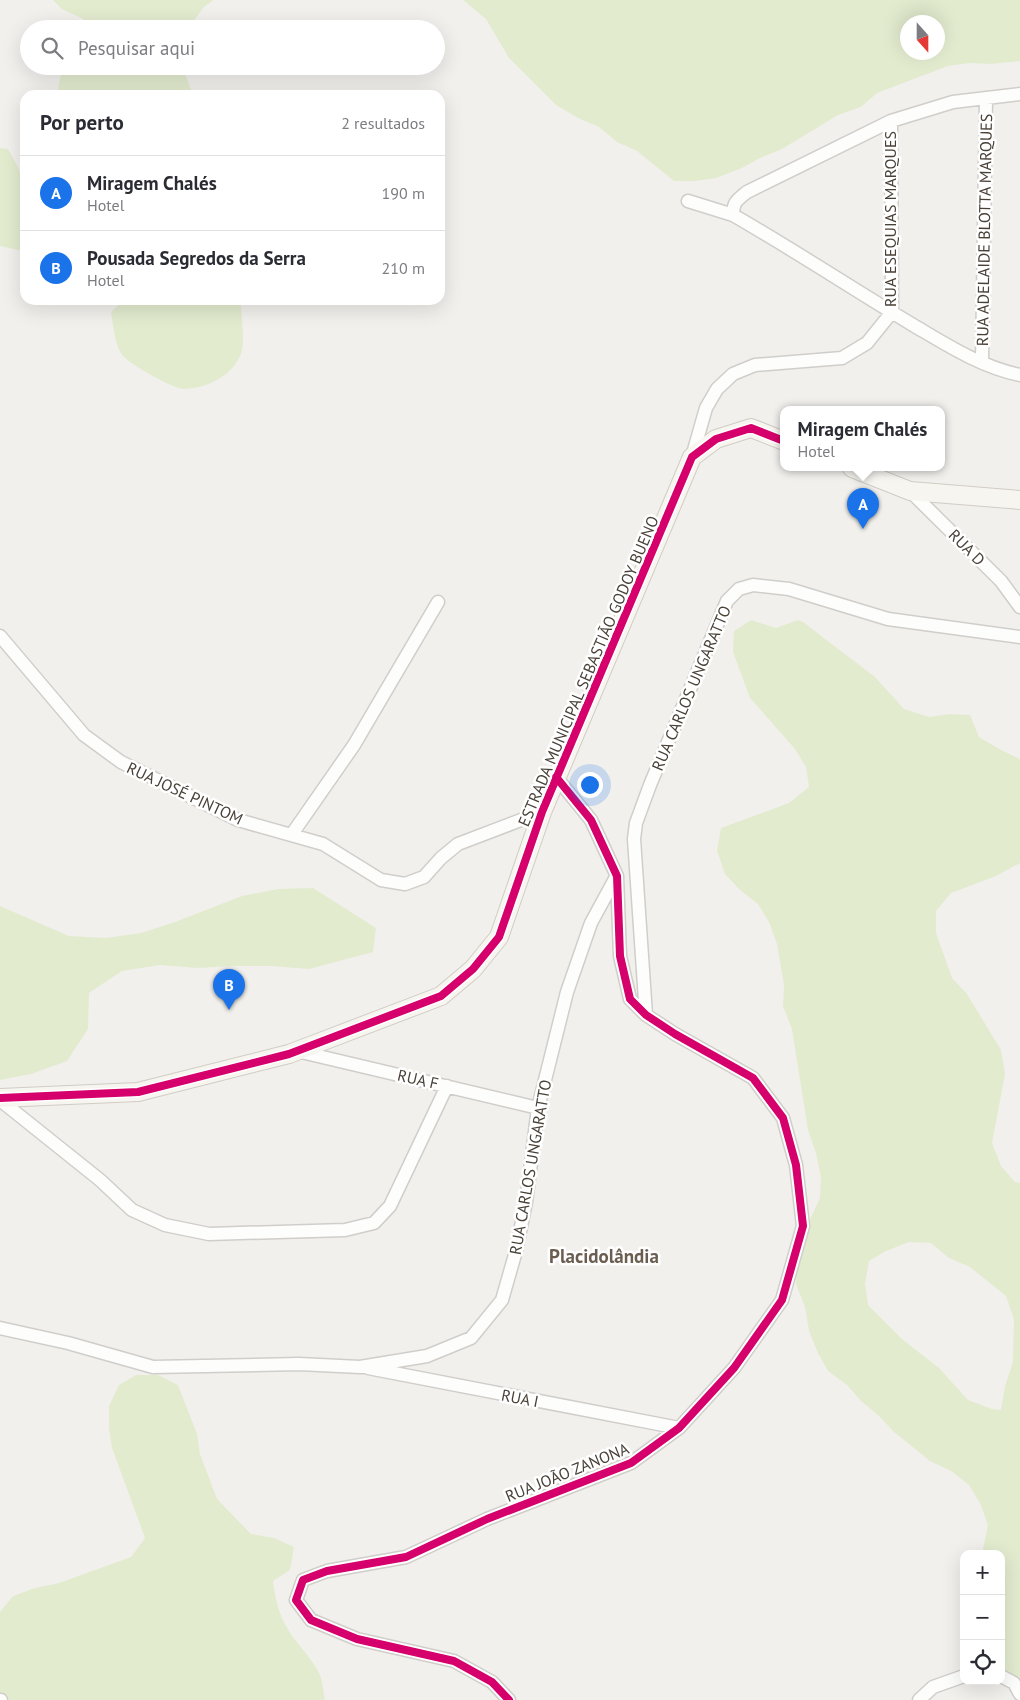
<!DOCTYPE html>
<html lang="pt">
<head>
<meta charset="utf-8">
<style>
	:root { --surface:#fff; --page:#f7f7f7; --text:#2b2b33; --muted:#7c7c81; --line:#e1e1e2; --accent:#1a73e8 }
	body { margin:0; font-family:"PT Sans",sans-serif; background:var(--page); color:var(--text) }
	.controls { position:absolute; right:15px; bottom:15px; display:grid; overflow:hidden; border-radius:10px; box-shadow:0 5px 20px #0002 }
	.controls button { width:45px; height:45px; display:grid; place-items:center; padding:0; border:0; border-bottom:1px solid var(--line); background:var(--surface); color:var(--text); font:25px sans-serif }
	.compass { position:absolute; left:900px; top:15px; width:45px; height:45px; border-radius:50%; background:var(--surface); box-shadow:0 5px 20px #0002; rotate:159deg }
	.you { position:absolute; left:589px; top:784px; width:18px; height:18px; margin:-12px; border:4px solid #fff; border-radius:50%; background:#1a73e8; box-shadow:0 0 0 8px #1a73e833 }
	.badge { display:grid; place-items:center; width:32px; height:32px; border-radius:50%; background:var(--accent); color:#fff; font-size:16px; font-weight:700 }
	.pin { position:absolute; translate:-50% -41px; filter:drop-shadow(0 1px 2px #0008) }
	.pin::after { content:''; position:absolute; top:26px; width:18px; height:15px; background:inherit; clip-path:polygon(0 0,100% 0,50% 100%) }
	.popup { position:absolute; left:780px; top:406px; width:165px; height:65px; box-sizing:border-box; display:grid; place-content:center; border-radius:10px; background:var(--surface); filter:drop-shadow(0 1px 4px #0005); font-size:16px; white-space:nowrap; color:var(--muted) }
	.popup b { font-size:19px; color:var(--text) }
	.popup::after { content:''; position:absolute; left:50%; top:100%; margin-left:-10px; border:10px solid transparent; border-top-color:var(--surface) }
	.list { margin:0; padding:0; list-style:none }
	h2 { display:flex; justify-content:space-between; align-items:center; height:65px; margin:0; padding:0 20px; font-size:21px }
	h2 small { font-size:16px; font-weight:400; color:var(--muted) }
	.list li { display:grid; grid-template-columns:32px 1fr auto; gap:15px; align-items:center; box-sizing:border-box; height:75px; padding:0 20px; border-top:1px solid var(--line) }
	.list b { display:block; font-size:19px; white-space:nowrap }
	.list p { margin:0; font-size:16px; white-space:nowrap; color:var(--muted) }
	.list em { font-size:16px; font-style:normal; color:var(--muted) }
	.icon { flex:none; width:28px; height:28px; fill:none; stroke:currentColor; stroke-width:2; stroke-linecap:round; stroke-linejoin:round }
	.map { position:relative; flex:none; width:1020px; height:1700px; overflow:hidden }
	.search { position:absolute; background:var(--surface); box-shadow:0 5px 20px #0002; left:20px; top:20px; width:425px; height:55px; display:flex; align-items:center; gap:12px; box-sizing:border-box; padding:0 18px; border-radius:28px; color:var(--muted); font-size:19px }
	.panel { position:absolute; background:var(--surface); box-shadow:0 5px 20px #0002; left:20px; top:90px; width:425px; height:215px; border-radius:15px }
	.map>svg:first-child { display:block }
	.green { fill:#e2ebce; fill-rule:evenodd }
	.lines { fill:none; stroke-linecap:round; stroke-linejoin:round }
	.street-casing { stroke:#d0ceca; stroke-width:15 }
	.secondary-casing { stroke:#d1ccc4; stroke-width:20 }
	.street { stroke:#fdfdfc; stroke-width:12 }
	.secondary { stroke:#f7f5f0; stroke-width:18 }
	.cycleway-casing { stroke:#fff; stroke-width:11 }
	.cycleway { stroke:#d6006c; stroke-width:8 }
	.labels { text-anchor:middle; stroke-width:5; stroke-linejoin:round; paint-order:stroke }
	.street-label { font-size:16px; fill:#494138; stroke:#fff }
	.quarter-label { font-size:19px; font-weight:bold; fill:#6b5e50; stroke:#fff }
</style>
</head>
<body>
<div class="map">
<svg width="1020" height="1700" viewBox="0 0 1020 1700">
	<rect width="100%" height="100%" fill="#f2f0ed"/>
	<!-- green -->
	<path class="green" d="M53,0H213L203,8L188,29H87L83,19L62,9Z
		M463,0H1020V61L990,64L969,63L948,66L877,93L861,107L838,115L782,149L760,158L742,168L716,178L696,181H674L637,151L617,142L599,127L578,118L556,105L509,58L486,19ZM938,22V52H908V22Z
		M67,66H182L193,95H57L61,74Z
		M0,148L8,149L18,167L25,186V250L23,251L0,246Z
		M124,300H241C240,318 248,344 238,360C228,378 204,389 183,389C172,388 131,365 123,356C115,347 113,324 111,312Z
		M751,620L776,628L798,620L803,622L875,677L904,709L929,717L949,714L970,715L979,737L1001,750L1020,759V863L996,876L951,893L936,911V933L952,978L967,994L1001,1050L1005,1074L992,1143L1001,1166L1015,1182L1020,1183V1686L1001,1670V1554H982L988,1525L980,1503L969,1485L951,1471L930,1461L894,1432L879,1416L861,1401L847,1385L828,1371L818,1353L809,1331L805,1307L796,1284L797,1263L801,1239L820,1198L821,1177L816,1153L808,1130L792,1029L783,1006L784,985L777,944L769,922L758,904L740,890L725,874L717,851L721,828L789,803L809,787L806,767L795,749L750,698L733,652L734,631ZM909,1242L931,1243L949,1258L970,1267L1006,1296L1014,1319L1013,1362L1005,1386L1001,1410L992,1409L968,1400L939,1368L902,1339L868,1305L865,1284L869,1261L886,1251Z
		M313,888L376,928L373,952L309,969L271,966H234L197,968L160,965L122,971L89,993L88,1029L67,1061L31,1074L0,1080V906L69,936L105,938L141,933L175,922L242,896L278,889Z
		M136,1375H158L178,1385L197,1434L200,1454L217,1499L251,1534L274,1538L294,1547L290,1570L273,1581C275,1596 278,1612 286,1626C295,1643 311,1656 319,1673C323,1681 323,1692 325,1700H0V1612L13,1596L35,1588L59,1583L131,1557L145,1538L112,1448L109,1428V1406L119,1385Z"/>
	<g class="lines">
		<defs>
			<path id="street" d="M1020,94L953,102L891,121L747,192C737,200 733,202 733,215C794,250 853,289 913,325C947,345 981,367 1020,375
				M688,201L733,215
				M982,362L986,98
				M692,457L706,408L717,389L733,374L755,365L842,358L867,343L892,312L891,121
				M910,491L1001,581L1020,607
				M0,636L84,735L121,762L238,820L323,844L381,880L405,884L424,877L441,858L458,844L542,812
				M292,834L354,745L438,602
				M646,1015L634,839L636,823L650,785L727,601L739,589L753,585L789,589L888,619L1020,637
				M297,1051L538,1108
				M0,1100L100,1180L132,1210L165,1225L209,1234L345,1230L374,1223L390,1206L447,1086
				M0,1328L68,1343L153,1367L299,1364L360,1367L427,1356L471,1338L502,1300L516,1251L526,1202L538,1108L567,992L591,923L616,877
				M368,1368L679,1428
				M1001,1676L1014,1683L1020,1694
				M0,1700H1
				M509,1700L492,1682L454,1661L357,1639L311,1620L296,1600L303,1580L327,1571L406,1557L487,1519L631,1463L679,1428L734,1368L782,1300L803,1226L796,1165L783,1118L753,1078L675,1034L646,1015L630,999L620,956L617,876L591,820L556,777
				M919,1700L933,1687L964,1676"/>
			<path id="secondary" d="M852,468L910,491L1020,500
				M0,1098L138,1092L289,1054L441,996L473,969L499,937L542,812L692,457L716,439L751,428L784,441"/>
		</defs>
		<!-- street casing -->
		<use href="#street" class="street-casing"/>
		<!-- secondary casing -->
		<use href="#secondary" class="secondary-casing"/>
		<!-- street -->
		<use href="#street" class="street"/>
		<!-- secondary -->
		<use href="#secondary" class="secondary"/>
		<defs>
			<path id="cycleway" d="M0,1098L138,1092L289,1054L441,996L473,969L499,937L542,812L692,457L716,439L751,428L784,441
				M509,1700L492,1682L454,1661L357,1639L311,1620L296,1600L303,1580L327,1571L406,1557L487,1519L631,1463L679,1428L734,1368L782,1300L803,1226L796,1165L783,1118L753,1078L675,1034L646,1015L630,999L620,956L617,876L591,820L556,777"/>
		</defs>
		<!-- cycleway casing -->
		<use href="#cycleway" class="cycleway-casing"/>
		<!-- cycleway -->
		<use href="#cycleway" class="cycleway"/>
	</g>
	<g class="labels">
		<!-- street labels -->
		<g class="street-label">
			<text transform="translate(890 219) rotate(-90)" y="6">RUA ESEQUIAS MARQUES</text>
			<text transform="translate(984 230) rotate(-89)" y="6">RUA ADELAIDE BLOTTA MARQUES</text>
			<text transform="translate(967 547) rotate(45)" y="6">RUA D</text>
			<text transform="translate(588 671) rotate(-67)" y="6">ESTRADA MUNICIPAL SEBASTIÃO GODOY BUENO</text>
			<text transform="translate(691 688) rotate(-67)" y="6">RUA CARLOS UNGARATTO</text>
			<text transform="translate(185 793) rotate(25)" y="6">RUA JOSÉ PINTOM</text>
			<text transform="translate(418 1079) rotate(13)" y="6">RUA F</text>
			<text transform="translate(530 1167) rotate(-80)" y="6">RUA CARLOS UNGARATTO</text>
			<text transform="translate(520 1398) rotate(11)" y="6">RUA I</text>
			<text transform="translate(567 1472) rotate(-22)" y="6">RUA JOÃO ZANONA</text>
		</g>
		<!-- quarter labels -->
		<g class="quarter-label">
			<text x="604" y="1263">Placidolândia</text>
		</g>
	</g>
</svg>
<div class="controls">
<button>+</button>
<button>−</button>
<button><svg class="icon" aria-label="locate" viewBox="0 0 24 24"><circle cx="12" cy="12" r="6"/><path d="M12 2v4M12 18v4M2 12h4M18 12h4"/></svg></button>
</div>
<svg class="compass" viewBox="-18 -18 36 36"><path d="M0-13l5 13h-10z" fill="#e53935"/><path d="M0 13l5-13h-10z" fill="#7c7c81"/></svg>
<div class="you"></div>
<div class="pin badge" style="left:863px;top:529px">A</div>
<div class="popup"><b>Miragem Chalés</b>Hotel</div>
<div class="pin badge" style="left:229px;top:1010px">B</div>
<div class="search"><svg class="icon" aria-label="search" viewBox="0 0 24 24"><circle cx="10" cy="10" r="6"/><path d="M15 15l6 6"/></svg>Pesquisar aqui</div>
<section class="panel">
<h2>Por perto<small>2 resultados</small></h2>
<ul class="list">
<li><span class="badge">A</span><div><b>Miragem Chalés</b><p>Hotel</p></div><em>190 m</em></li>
<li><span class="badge">B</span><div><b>Pousada Segredos da Serra</b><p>Hotel</p></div><em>210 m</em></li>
</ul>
</section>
</div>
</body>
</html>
